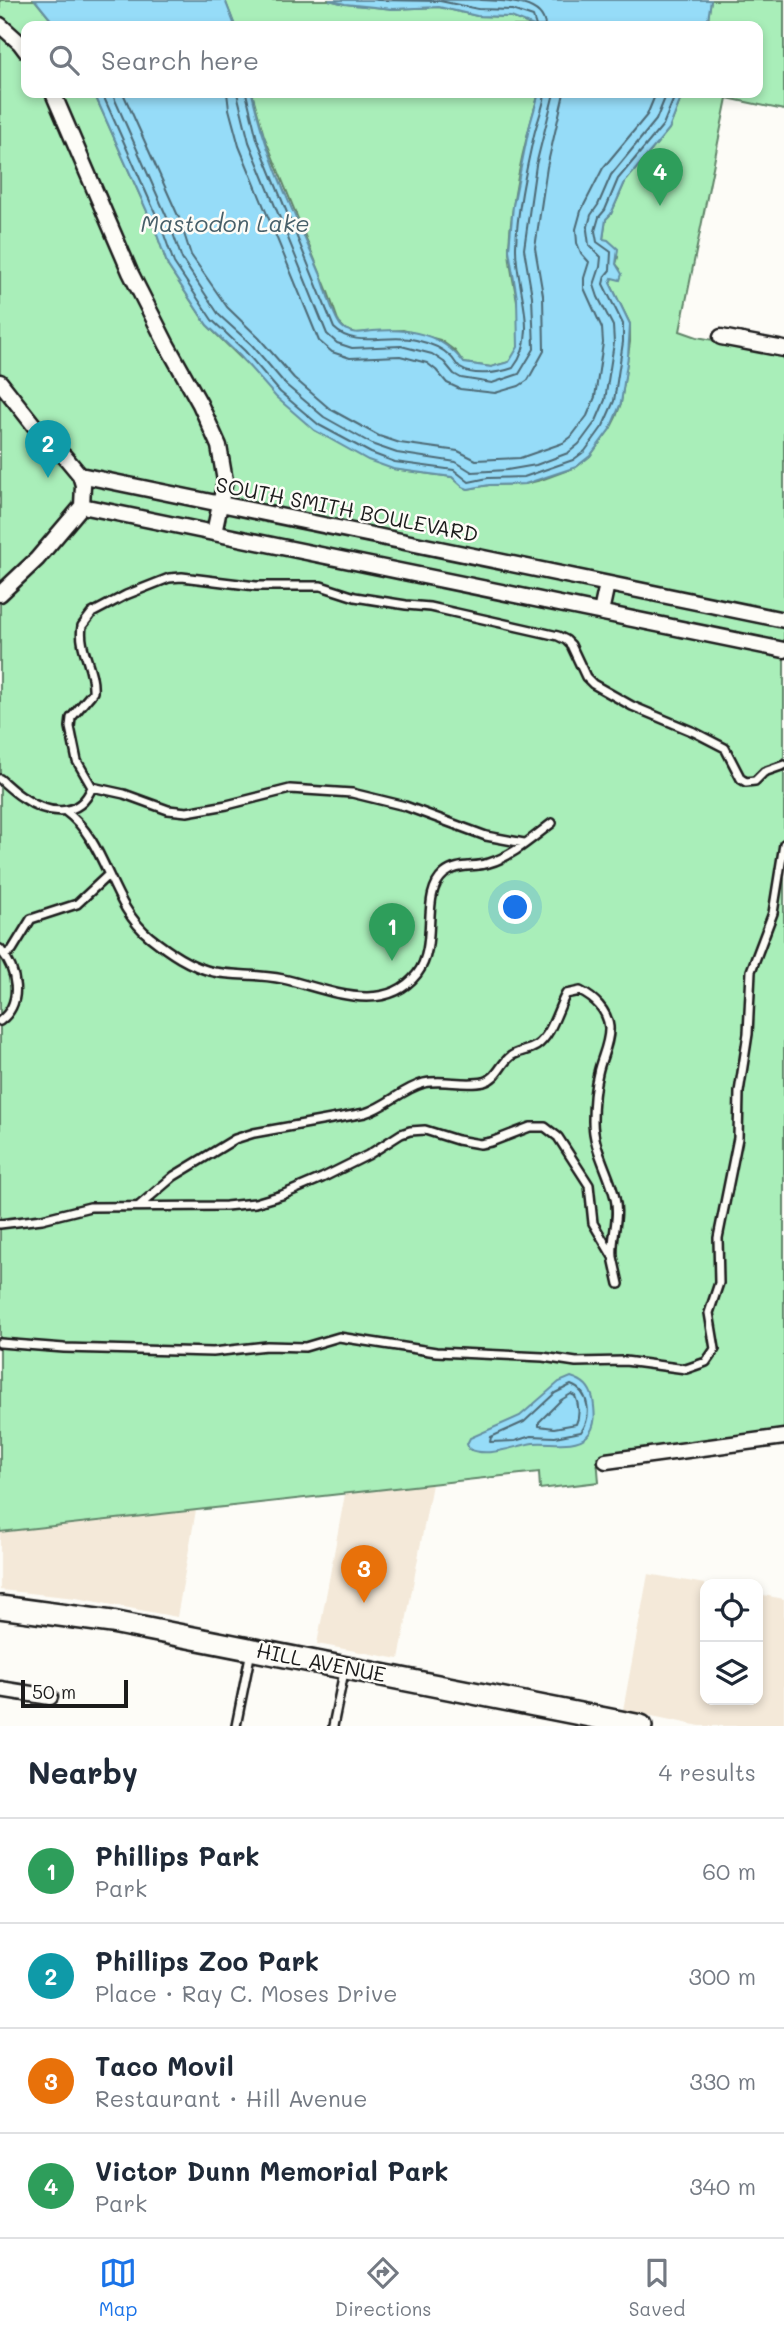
<!DOCTYPE html>
<html lang="en">
<head>
<meta charset="utf-8">
<style>
	:root { --surface:#fff; --page:#f6f6f7; --text:#1f2937; --muted:#747a83; --line:#e0e1e3; --accent:#1a73e8 }
	body { margin:0; font-family:Mali,sans-serif; background:var(--page); color:var(--text) }
	.controls { position:absolute; right:21px; bottom:21px; display:grid; overflow:hidden; border-radius:14px; box-shadow:0 4px 10px #0003 }
	.controls button { width:63px; height:63px; display:grid; place-items:center; padding:0; border:0; border-bottom:2px solid var(--line); background:var(--surface); color:var(--text); font:35px sans-serif }
	.scale { position:absolute; left:21px; bottom:18px; width:107px; box-sizing:border-box; padding-left:7px; border:4px solid #1c1c1c; border-top:0; font-size:19px; line-height:24px; white-space:nowrap; color:#1c1c1c; -webkit-text-stroke:5px #fdfcf7; paint-order:stroke }
	.you { position:absolute; left:516px; top:908px; width:24px; height:24px; margin:-18px; border:5px solid #fff; border-radius:50%; background:#1a73e8; box-shadow:0 0 0 10px #1a73e833 }
	.badge { display:grid; place-items:center; width:46px; height:46px; border-radius:50%; background:var(--accent); color:#fff; font-size:23px; font-weight:700 }
	.pin { position:absolute; translate:-50% -58px; filter:drop-shadow(0 2px 4px #0008) }
	.pin::after { content:''; position:absolute; top:37px; width:24px; height:21px; background:inherit; clip-path:polygon(0 0,100% 0,50% 100%) }
	.list { margin:0; padding:0; list-style:none }
	h2 { display:flex; justify-content:space-between; align-items:center; height:91px; margin:0; padding:0 28px; font-size:30px }
	h2 small { font-size:23px; font-weight:400; color:var(--muted) }
	.list li { display:grid; grid-template-columns:46px 1fr auto; gap:21px; align-items:center; box-sizing:border-box; height:105px; padding:0 28px; border-top:2px solid var(--line) }
	.list b { display:block; font-size:26px; white-space:nowrap }
	.list p { margin:0; font-size:23px; white-space:nowrap; color:var(--muted) }
	.list em { font-size:23px; font-style:normal; color:var(--muted) }
	.icon { flex:none; width:38px; height:38px; fill:none; stroke:currentColor; stroke-width:2; stroke-linecap:round; stroke-linejoin:round }
	.map { position:relative; flex:none; width:784px; height:1726px; overflow:hidden }
	.search { position:absolute; background:var(--surface); box-shadow:0 4px 10px #0003; left:21px; right:21px; top:21px; height:77px; display:flex; align-items:center; gap:18px; box-sizing:border-box; padding:0 24px; border-radius:14px; color:var(--muted); font-size:26px }
	.sheet { height:511px; background:var(--surface) }
	nav { display:flex; justify-content:space-around; align-items:center; box-sizing:border-box; height:98px; border-top:2px solid var(--line); background:var(--surface); font-size:19px; color:var(--muted) }
	nav a { display:grid; justify-items:center; gap:4px }
	nav .on { color:var(--accent) }
	.map>svg:first-child { display:block }
	.built { fill:#f4e9d9 }
	.green { fill:#a9eeb9; stroke:#62856a; stroke-width:2 }
	.water { fill:#96dcf8; stroke:#658fa0; stroke-width:2 }
	.lines { fill:none; stroke-linecap:round; stroke-linejoin:round }
	.shore { stroke:#4d6974; stroke-width:2 }
	.lane-casing { stroke:#1c1c1c; stroke-width:12 }
	.street-casing { stroke:#1c1c1c; stroke-width:19 }
	.primary-casing { stroke:#1c1c1c; stroke-width:26 }
	.lane { stroke:#fdfcf7; stroke-width:7 }
	.street { stroke:#fdfcf7; stroke-width:14 }
	.primary { stroke:#fdfcf7; stroke-width:21 }
	.labels { text-anchor:middle; stroke-width:5; stroke-linejoin:round; paint-order:stroke }
	.street-label { font-size:21px; fill:#1c1c1c; stroke:#fdfcf7 }
	.water-label { font-size:23px; font-style:italic; fill:#475f69; stroke:#fdfcf7 }
</style>
</head>
<body>
<div class="map">
<svg width="784" height="1726" viewBox="0 0 784 1726">
	<rect width="100%" height="100%" fill="#fdfcf7"/>
	<filter id="ink" filterUnits="userSpaceOnUse"><feTurbulence type="fractalNoise" baseFrequency=".0143" numOctaves="2"/><feDisplacementMap in="SourceGraphic" scale="14" xChannelSelector="R" yChannelSelector="G"/><feConvolveMatrix kernelMatrix="1 2 1 2 8 2 1 2 1" color-interpolation-filters="sRGB"/></filter>
	<g filter="url(#ink)">
		<!-- built -->
		<path class="built" d="M432,1484L399,1659L317,1644L345,1494Z
			M196,1510L177,1617L76,1598L0,1590V1532Z
			M648,1574L705,1584V1700H758V1594L784,1599V1726H700L623,1710Z"/>
		<!-- green -->
		<path class="green" d="M0,0H35L56,26H26V93H94L155,229L168,266L207,325L314,430L393,469L452,477L463,487L468,489L489,485L525,484L541,480L576,467L590,456L610,429L616,417L621,403L630,342V324L610,283L612,278H616L620,269L616,264L618,257L603,239L606,219L611,214L625,182L669,129L683,93H758V26H707L711,0H784V110L727,98L680,331L697,337L784,353V1432L597,1457L599,1482L540,1489L539,1472L0,1532Z
			M225,0H329L345,4L393,9L439,7L477,16L511,17L534,26H235Z
			M252,93H539C524,143 512,194 509,246C508,273 527,323 518,348C516,353 512,358 509,362L491,367L464,363L455,351L440,340L403,330L356,333L346,330L339,323L328,292L264,136Z"/>
		<!-- water -->
		<path class="water" d="M35,0H225L235,26H56Z
			M329,0H711L707,26H534L511,17L477,16L439,7L393,9L345,4Z
			M94,93H252C265,155 295,215 320,273C326,288 331,311 339,323C340,325 345,330 347,330C355,335 364,332 373,331C409,328 441,333 464,363L491,367L509,362L518,347L517,298L509,250L513,206L529,128L539,93H683L669,129L625,182L611,214L606,219L603,239L608,240L618,249L616,264L622,274L620,280L612,278L610,283L630,324L628,356L621,403L610,429L590,456L576,467L525,484L489,485L468,489L463,487L452,477L393,469L368,460L314,430L276,397L240,356L207,325L168,266L155,229Z
			M571,1377C584,1381 590,1387 593,1399C595,1412 597,1426 587,1436C574,1448 549,1441 533,1443C514,1446 488,1458 469,1449L467,1444L470,1438L520,1416L559,1382Z"/>
		<g class="lines">
			<!-- shore -->
			<path class="shore" d="M377,0L440,1L478,9L512,10L533,17L536,26
				M481,0C502,1 543,0 545,26
				M102,93L161,226L174,263L212,320L245,351L280,392L319,425L371,453L395,462L454,470L469,482L488,478L524,477L573,460L585,451L603,426L614,401L623,342V324L603,284L605,276L610,270L611,252L597,242L595,231L599,217L605,210L618,179L663,125L676,93
				M112,93L169,222L182,259L219,315L252,345L286,385L324,417L374,445L397,453L456,462L472,472L507,470L536,465L568,453L579,444L596,421L605,400L614,343L613,326L598,297L594,285L600,267L601,257L589,245L587,230L591,215L598,205L611,175L656,120L667,93
				M123,93L179,218L191,255L227,307L259,338L294,378L330,409L379,436L400,443L458,451L476,460L520,458L563,443L571,437L587,416L595,397L603,343L602,328L584,288V278L589,262L581,253L577,243L576,229L581,211L603,168L647,115L656,93
				M227,93L229,109L239,146L319,341L332,352L350,358L400,356L427,363L436,370L447,383L460,389L495,393L519,386L528,380L544,351L543,295L535,248L547,167L564,93
				M237,93L249,142L327,334L337,343L352,348L401,346L432,354L444,362L454,374L461,378L492,383L519,374L534,349L532,296L524,249L536,165L554,93
				M246,93L257,139L334,328C355,349 388,333 416,340C429,343 441,347 450,356C454,359 456,365 460,368C474,377 499,373 513,368C541,333 515,287 516,247C517,210 526,171 534,135C537,121 544,107 545,93
				M571,1385C590,1392 592,1417 581,1432L555,1437L531,1436L515,1441L490,1442L491,1437L524,1422L555,1393Z
				M571,1394L575,1396C579,1405 580,1416 576,1424L554,1428L539,1426V1422L561,1400Z"/>
			<defs>
				<path id="lane" d="M0,779C7,785 14,792 22,797C46,814 79,820 92,787L77,761L70,727L71,718L93,692C95,669 78,649 82,626L92,613L126,595L169,578L182,577L256,586H321L355,597L406,605L430,607L558,636L566,640L571,645L586,677L593,684L632,706L694,732L725,748L741,779L746,782L755,781L764,772L784,765
					M92,787L124,794L168,810L187,812L227,805L290,789L352,793L405,806L486,836L524,843
					M65,811C108,842 109,904 150,937C169,952 190,967 214,972C237,976 260,974 283,979C325,988 383,1017 417,974C440,944 419,895 444,874C457,863 474,868 489,863C513,856 532,838 552,823
					M0,949C17,970 24,1003 0,1021
					M5,955L12,950L31,919L77,904L108,875
					M140,1205L174,1176L235,1139L254,1133L365,1113C387,1106 402,1089 424,1083C443,1079 464,1086 484,1082C498,1078 500,1064 511,1056C518,1051 528,1051 536,1046C552,1035 557,1010 566,994L580,991C594,998 607,1010 609,1027C610,1043 601,1058 598,1073C594,1089 593,1105 593,1121C593,1149 609,1172 615,1198C620,1218 611,1237 613,1257
					M0,1224L42,1219L90,1207L226,1206L255,1203L282,1195L322,1178L368,1155L401,1134L410,1131L425,1130L457,1140L480,1144L491,1142L530,1127H545L558,1137L589,1185L593,1223L613,1257L619,1284
					M0,1343L64,1348L213,1352L267,1346L305,1347L339,1337L436,1352L543,1357L576,1362L625,1361L686,1369L706,1362L715,1349L709,1313L719,1283L718,1238L738,1138L739,1092L748,1034L751,971L773,913L784,844
					M236,1726L251,1651
					M333,1726L344,1672"/>
				<path id="street" d="M0,25L20,43L26,51
					M53,93L130,272L167,345L200,404L219,446L225,481L214,533
					M721,337L784,349
					M0,382L47,442L65,457L80,475L83,485L82,506L37,559L0,594
					M80,475L784,620
					M82,506L784,650
					M601,612L607,584
					M606,1461L784,1437
					M0,1689L50,1697"/>
				<path id="primary" d="M0,1607L112,1622L641,1726"/>
			</defs>
			<!-- lane casing -->
			<use href="#lane" class="lane-casing"/>
			<!-- street casing -->
			<use href="#street" class="street-casing"/>
			<!-- primary casing -->
			<use href="#primary" class="primary-casing"/>
			<!-- lane -->
			<use href="#lane" class="lane"/>
			<!-- street -->
			<use href="#street" class="street"/>
			<!-- primary -->
			<use href="#primary" class="primary"/>
		</g>
	</g>
	<g class="labels">
		<!-- street labels -->
		<g class="street-label">
			<text transform="translate(347 510) rotate(11)" y="7">SOUTH SMITH BOULEVARD</text>
			<text transform="translate(321 1663) rotate(11)" y="7">HILL AVENUE</text>
		</g>
		<!-- water labels -->
		<g class="water-label">
			<text x="225" y="232">Mastodon Lake</text>
		</g>
	</g>
</svg>
<div class="controls">
<button><svg class="icon" aria-label="locate" viewBox="0 0 24 24"><circle cx="12" cy="12" r="6"/><path d="M12 2v4M12 18v4M2 12h4M18 12h4"/></svg></button>
<button><svg class="icon" aria-label="layers" viewBox="0 0 24 24"><path d="M12 4l9 5-9 5-9-5zM3 14l9 5 9-5"/></svg></button>
</div>
<div class="scale">50 m</div>
<div class="you"></div>
<div class="pin badge" style="left:392px;top:961px;background:#2e9e5b">1</div>
<div class="pin badge" style="left:48px;top:478px;background:#0f9aa8">2</div>
<div class="pin badge" style="left:364px;top:1603px;background:#e8710a">3</div>
<div class="pin badge" style="left:660px;top:206px;background:#2e9e5b">4</div>
<div class="search"><svg class="icon" aria-label="search" viewBox="0 0 24 24"><circle cx="10" cy="10" r="6"/><path d="M15 15l6 6"/></svg>Search here</div>
</div>
<section class="sheet">
<h2>Nearby<small>4 results</small></h2>
<ul class="list">
<li><span class="badge" style="background:#2e9e5b">1</span><div><b>Phillips Park</b><p>Park</p></div><em>60 m</em></li>
<li><span class="badge" style="background:#0f9aa8">2</span><div><b>Phillips Zoo Park</b><p>Place · Ray C. Moses Drive</p></div><em>300 m</em></li>
<li><span class="badge" style="background:#e8710a">3</span><div><b>Taco Movil</b><p>Restaurant · Hill Avenue</p></div><em>330 m</em></li>
<li><span class="badge" style="background:#2e9e5b">4</span><div><b>Victor Dunn Memorial Park</b><p>Park</p></div><em>340 m</em></li>
</ul>
</section>
<nav>
<a class="on"><svg class="icon" aria-label="map" viewBox="0 0 24 24"><path d="M3 6l6-2 6 2 6-2v14l-6 2-6-2-6 2zM9 4v14M15 6v14"/></svg>Map</a>
<a><svg class="icon" aria-label="directions" viewBox="0 0 24 24"><path d="M12 3l9 9-9 9-9-9zM9 14v-3h6M13 9l2 2-2 2"/></svg>Directions</a>
<a><svg class="icon" aria-label="saved" viewBox="0 0 24 24"><path d="M7 4h10v16l-5-4-5 4z"/></svg>Saved</a>
</nav>
</body>
</html>
